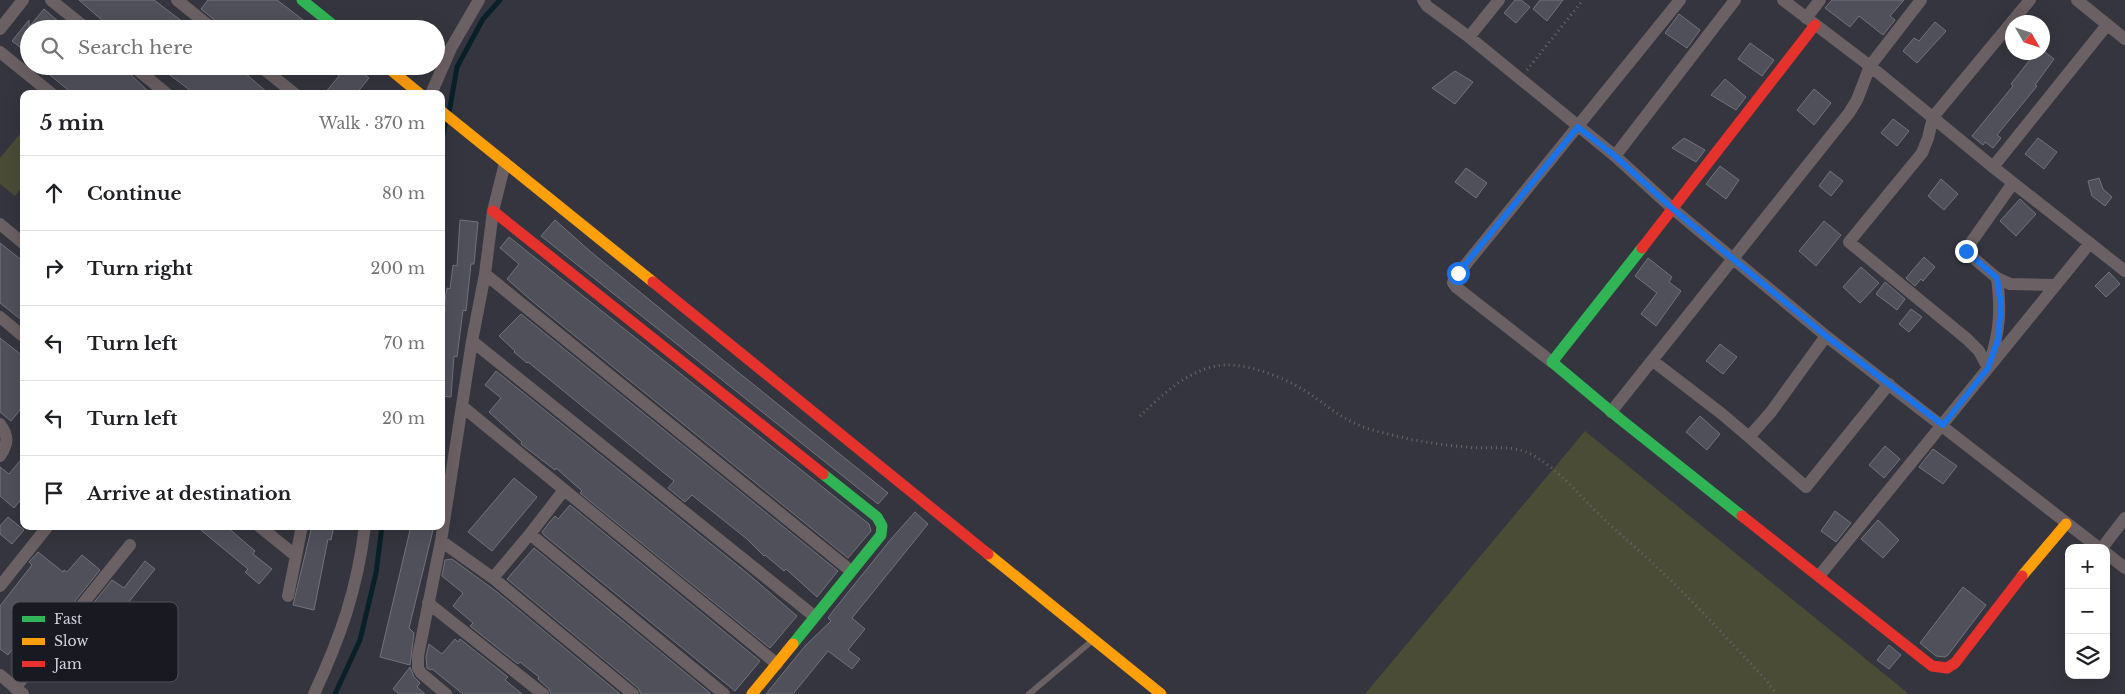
<!DOCTYPE html>
<html lang="en">
<head>
<meta charset="utf-8">
<style>
	:root { --surface:#fff; --page:#f6f6f6; --text:#202124; --muted:#757577; --line:#e0e0e0 }
	body { margin:0; font-family:"Libre Baskerville",serif; background:var(--page); color:var(--text) }
	.controls { position:absolute; right:15px; bottom:15px; display:grid; overflow:hidden; border-radius:10px; box-shadow:0 5px 20px #0002 }
	.controls button { width:45px; height:45px; display:grid; place-items:center; padding:0; border:0; border-bottom:1px solid var(--line); background:var(--surface); color:var(--text); font:25px sans-serif }
	.compass { position:absolute; left:2005px; top:15px; width:45px; height:45px; border-radius:50%; background:var(--surface); box-shadow:0 5px 20px #0002; rotate:129deg }
	.stop { position:absolute; width:15px; height:15px; margin:-11px; border:4px solid #1a73e8; border-radius:50%; background:#fff }
	.stop.end { background:#1a73e8; border-color:#fff; box-shadow:0 1px 5px #0008 }
	.list { margin:0; padding:0; list-style:none }
	h2 { display:flex; justify-content:space-between; align-items:center; height:65px; margin:0; padding:0 20px; font-size:21px }
	h2 small { font-size:16px; font-weight:400; color:var(--muted) }
	.list li { display:grid; grid-template-columns:32px 1fr auto; gap:15px; align-items:center; box-sizing:border-box; height:75px; padding:0 20px; border-top:1px solid var(--line) }
	.list b { display:block; font-size:19px; white-space:nowrap }
	.list em { font-size:16px; font-style:normal; color:var(--muted) }
	.icon { flex:none; width:28px; height:28px; fill:none; stroke:currentColor; stroke-width:2; stroke-linecap:round; stroke-linejoin:round }
	.map { position:relative; flex:none; width:2125px; height:694px; overflow:hidden }
	.search { position:absolute; background:var(--surface); box-shadow:0 5px 20px #0002; left:20px; top:20px; width:425px; height:55px; display:flex; align-items:center; gap:12px; box-sizing:border-box; padding:0 18px; border-radius:28px; color:var(--muted); font-size:19px }
	.panel { position:absolute; background:var(--surface); box-shadow:0 5px 20px #0002; left:20px; top:90px; width:425px; height:440px; border-radius:10px }
	.map>svg:first-child { display:block }
	.green { fill:#4a4c36 }
	.lines { fill:none; stroke-linecap:round; stroke-linejoin:round }
	.stream { stroke:#092028; stroke-width:5 }
	.building { fill:#50505b; stroke:#72727c }
	.path { stroke:#6d656a; stroke-width:3; stroke-dasharray:1 4; stroke-linecap:butt }
	.lane { stroke:#6b6063; stroke-width:6 }
	.street { stroke:#6b6063; stroke-width:12 }
	.fast { stroke:#30b455; stroke-width:11 }
	.slow { stroke:#ff9f0a; stroke-width:11 }
	.jam { stroke:#e5322d; stroke-width:11 }
	.route { stroke:#1a73e8; stroke-width:6 }
	.key { fill:#191922; stroke:#50505b; stroke-width:1 }
	.key-label { font-size:14px; fill:#d2d2df }
</style>
</head>
<body>
<div class="map">
<svg width="2125" height="694" viewBox="0 0 2125 694">
	<rect width="100%" height="100%" fill="#35353f"/>
	<!-- green -->
	<path class="green" d="M24,129V184L15,196L0,184V158Z
		M1585,431L1909,694H1365Z"/>
	<g class="lines">
		<!-- stream -->
		<path class="stream" d="M449,113L457,67L483,19L500,0
			M441,143L446,121
			M335,694L360,640L376,573L382,526"/>
	</g>
	<!-- building -->
	<path class="building" d="M79,0H154L187,25L190,21L200,29H159L148,21L141,29H112Z
		M208,0H277L315,29H221L218,23L201,9Z
		M1515,0H1521L1530,7L1516,23L1504,13Z
		M1540,0H1563L1547,21L1533,9Z
		M1832,0H1904L1890,16L1895,20L1883,35L1859,16L1850,27L1825,8Z
		M44,9L67,29H29V54L12,41L29,20V27Z
		M1679,14L1700,30L1687,48L1665,33Z
		M1935,22L1946,31L1917,63L1903,51L1914,38L1919,41Z
		M1750,43L1774,60L1762,76L1738,59Z
		M2036,52H2045L2054,59L2035,85L2037,86L1997,135L2001,138L1993,148L1985,142L1983,145L1972,136L2013,86L2011,84Z
		M39,66H115L125,74L127,71L151,94H73Z
		M158,66H237L269,94H195Z
		M326,66H355L369,78L356,94H324L339,76Z
		M1455,71L1473,82L1455,104L1432,88Z
		M1725,79L1746,97L1736,110L1711,95Z
		M1814,89L1831,103L1814,125L1797,110Z
		M1893,119L1909,131L1897,146L1881,133Z
		M1684,138L1705,150L1696,162L1672,148Z
		M2038,138L2057,152L2044,169L2025,154Z
		M1720,166L1739,180L1726,199L1706,184Z
		M1466,168L1487,183L1476,198L1455,182Z
		M1830,171L1843,181L1831,196L1819,186Z
		M2099,178L2103,189L2112,197L2105,206L2092,196L2088,181Z
		M1941,179L1958,194L1944,210L1928,196Z
		M2020,199L2036,214L2016,236L2000,221Z
		M460,220L478,222L474,264H471L466,311L463,310L457,357L454,356L451,397L441,396V341L445,307H444L447,288L450,289L453,265L457,266Z
		M555,220L591,252L723,360L888,493L878,504L541,236Z
		M1824,221L1841,235L1816,266L1799,251Z
		M509,237L869,524L871,531L848,558L532,301L507,279L519,264L500,248Z
		M0,243L24,262V322L0,303Z
		M1924,257L1935,267L1923,281L1921,279L1915,286L1906,278Z
		M1648,258L1672,277L1669,282L1681,291L1656,326L1641,314L1657,293L1635,276Z
		M1861,267L1879,283L1860,303L1843,287Z
		M2109,272L2120,284L2106,297L2095,286Z
		M1885,282L1905,299L1897,310L1876,294Z
		M1911,309L1922,317L1909,332L1899,324Z
		M521,314L838,571L817,597L786,569L784,571L765,555L764,556L747,539L692,495L685,502L668,488L674,481L528,362L527,363L514,352L515,351L499,336Z
		M0,338L24,357V405L11,421L0,412Z
		M1720,344L1737,357L1723,374L1706,361Z
		M496,371L747,573L797,616L770,648L580,493L582,491L556,468L555,470L521,444L522,442L489,412L501,398L485,385Z
		M1700,416L1720,434L1707,450L1686,432Z
		M1885,446L1900,459L1884,478L1869,465Z
		M1933,449L1957,466L1943,484L1919,467Z
		M24,456V496L14,508L0,496V467L9,474Z
		M514,478L537,497L492,551L468,532Z
		M570,505L760,661L735,691L544,535L542,532L549,523L555,516L558,519Z
		M1835,511L1851,523L1836,542L1821,531Z
		M915,512L928,524L852,618L865,629L848,650L860,659L852,669L828,651L793,694H766L805,646L831,621L828,618L833,611L891,539Z
		M8,517L24,530L12,544L0,534V526Z
		M1878,520L1899,540L1883,558L1861,539Z
		M196,526H226L255,551L253,554L272,569L259,584L245,572L248,569Z
		M312,526H334L331,540L328,539L314,610L293,605Z
		M411,526H434L409,628L414,633L410,665L380,657Z
		M534,548L710,693V694H641L638,688L507,579Z
		M38,552L63,572L64,570L67,572L82,555L100,570L37,648L34,650L20,638L8,655L0,649V606L32,565L29,562Z
		M452,559L497,592L620,694H551L548,688L538,679L539,677L520,662L518,664L470,626L473,623L453,606L463,593L442,576L445,560Z
		M145,561L155,569L74,671L65,664L62,668L49,658L112,580L124,588Z
		M1963,587L1986,605L1948,655L1945,657L1936,656L1920,643Z
		M455,639L458,642L460,639L508,677L505,680L522,694H463L432,669L431,670L427,668L426,657L429,644L442,654Z
		M1889,645L1901,655L1889,669L1877,660Z
		M410,667L414,677L420,683L417,687L425,694H399L393,689Z"/>
	<g class="lines">
		<!-- path -->
		<path class="path" d="M1527,70L1583,0
			M1140,416C1163,394 1192,366 1226,365C1253,364 1293,381 1314,397C1331,409 1346,421 1366,428C1399,438 1432,444 1466,447C1491,450 1514,443 1536,457C1562,472 1581,498 1603,518C1622,537 1643,553 1662,572C1698,606 1732,644 1767,681L1776,694"/>
		<!-- lane -->
		<path class="lane" d="M1029,694L1093,640"/>
		<!-- street -->
		<path class="street" d="M51,0L87,29
			M177,0L213,29
			M1423,0L1427,6L1469,37L1615,156L1673,209L1826,336L2099,548
			M1783,0L1870,66L1993,167L2125,271
			M2077,0L2125,39
			M1806,18L1820,0
			M0,29L23,0
			M1469,37L1499,0
			M0,52L52,94
			M133,66L167,94
			M260,66L295,94
			M431,94L451,48L479,0
			M1615,156L1735,0
			M1993,167L2107,25
			M2013,183L1965,251L1997,278L2010,284L2056,285
			M0,224L24,244
			M485,274L851,571
			M0,317L24,337
			M472,341L814,616
			M1653,361L1722,414L1749,437L1771,412L1826,336
			M1990,361C2000,331 2001,309 1997,278
			M1552,362L1456,287L1453,283L1454,279L1680,0
			M1988,368L1979,351L1967,339L1849,242L1922,153L1928,138L1933,117L2030,0
			M463,407L777,664
			M1611,412L1849,113L1857,100L1870,66L1921,0
			M0,424C9,436 8,444 0,456
			M1749,437L1806,487L1889,384
			M259,526L296,556
			M530,534L724,694
			M441,541L493,578L633,694
			M2102,548L2125,518
			M2106,553L2125,568
			M1819,576L2090,243
			M493,578L530,534L564,490
			M0,586L48,526
			M288,596L302,526
			M428,603L543,694
			M0,675L23,694
			M15,688L130,545
			M314,694C341,636 357,590 365,526
			M446,694L421,673L418,668V656L441,541L472,341L485,274L493,211L505,163"/>
		<!-- fast -->
		<path class="fast" d="M302,0L338,29
			M1642,248L1552,362L1620,419L1742,516
			M793,644L881,535L882,526L877,517L823,474"/>
		<!-- slow -->
		<path class="slow" d="M386,66L420,94
			M441,111L653,282
			M988,554L1161,694
			M2022,576L2066,524
			M752,694L793,644"/>
		<!-- jam -->
		<path class="jam" d="M493,211L823,474
			M1642,248L1815,25
			M653,282L988,554
			M1742,516L1932,666L1947,668L1955,663L2022,576"/>
	</g>
	<g class="lines">
		<!-- route -->
		<path class="route" d="M1458,273L1578,127L1615,156L1673,209L1826,336L1943,425L1988,368L1998,339L2001,305L1997,278L1966,251"/>
	</g>
	<!-- legend -->
	<rect x="12" y="602" width="166" height="80" rx="8" class="key"/>
	<rect x="22" y="616" width="23" height="6" fill="#30b455"/>
	<rect x="22" y="638" width="23" height="7" fill="#ff9f0a"/>
	<rect x="22" y="661" width="23" height="6" fill="#e5322d"/>
	<g class="key-label">
		<text x="54" y="624">Fast</text>
		<text x="54" y="646">Slow</text>
		<text x="54" y="669">Jam</text>
	</g>
</svg>
<div class="controls">
<button>+</button>
<button>−</button>
<button><svg class="icon" aria-label="layers" viewBox="0 0 24 24"><path d="M12 4l9 5-9 5-9-5zM3 14l9 5 9-5"/></svg></button>
</div>
<svg class="compass" viewBox="-18 -18 36 36"><path d="M0-13l5 13h-10z" fill="#e53935"/><path d="M0 13l5-13h-10z" fill="#757577"/></svg>
<div class="stop" style="left:1458px;top:273px"></div>
<div class="stop end" style="left:1966px;top:251px"></div>
<div class="search"><svg class="icon" aria-label="search" viewBox="0 0 24 24"><circle cx="10" cy="10" r="6"/><path d="M15 15l6 6"/></svg>Search here</div>
<section class="panel">
<h2>5 min<small>Walk · 370 m</small></h2>
<ul class="list">
<li><svg class="icon" aria-label="ahead" viewBox="0 0 24 24"><path d="M12 20V5M6 11l6-6 6 6"/></svg><div><b>Continue</b></div><em>80 m</em></li>
<li><svg class="icon" aria-label="right" viewBox="0 0 24 24"><path d="M7 20v-9h11M14 6l5 5-5 5"/></svg><div><b>Turn right</b></div><em>200 m</em></li>
<li><svg class="icon" aria-label="left" viewBox="0 0 24 24"><path d="M17 20v-9H6M10 6l-5 5 5 5"/></svg><div><b>Turn left</b></div><em>70 m</em></li>
<li><svg class="icon" aria-label="left" viewBox="0 0 24 24"><path d="M17 20v-9H6M10 6l-5 5 5 5"/></svg><div><b>Turn left</b></div><em>20 m</em></li>
<li><svg class="icon" aria-label="arrive" viewBox="0 0 24 24"><path d="M6 21V4h12l-3 4 3 4H6"/></svg><div><b>Arrive at destination</b></div></li>
</ul>
</section>
</div>
</body>
</html>
